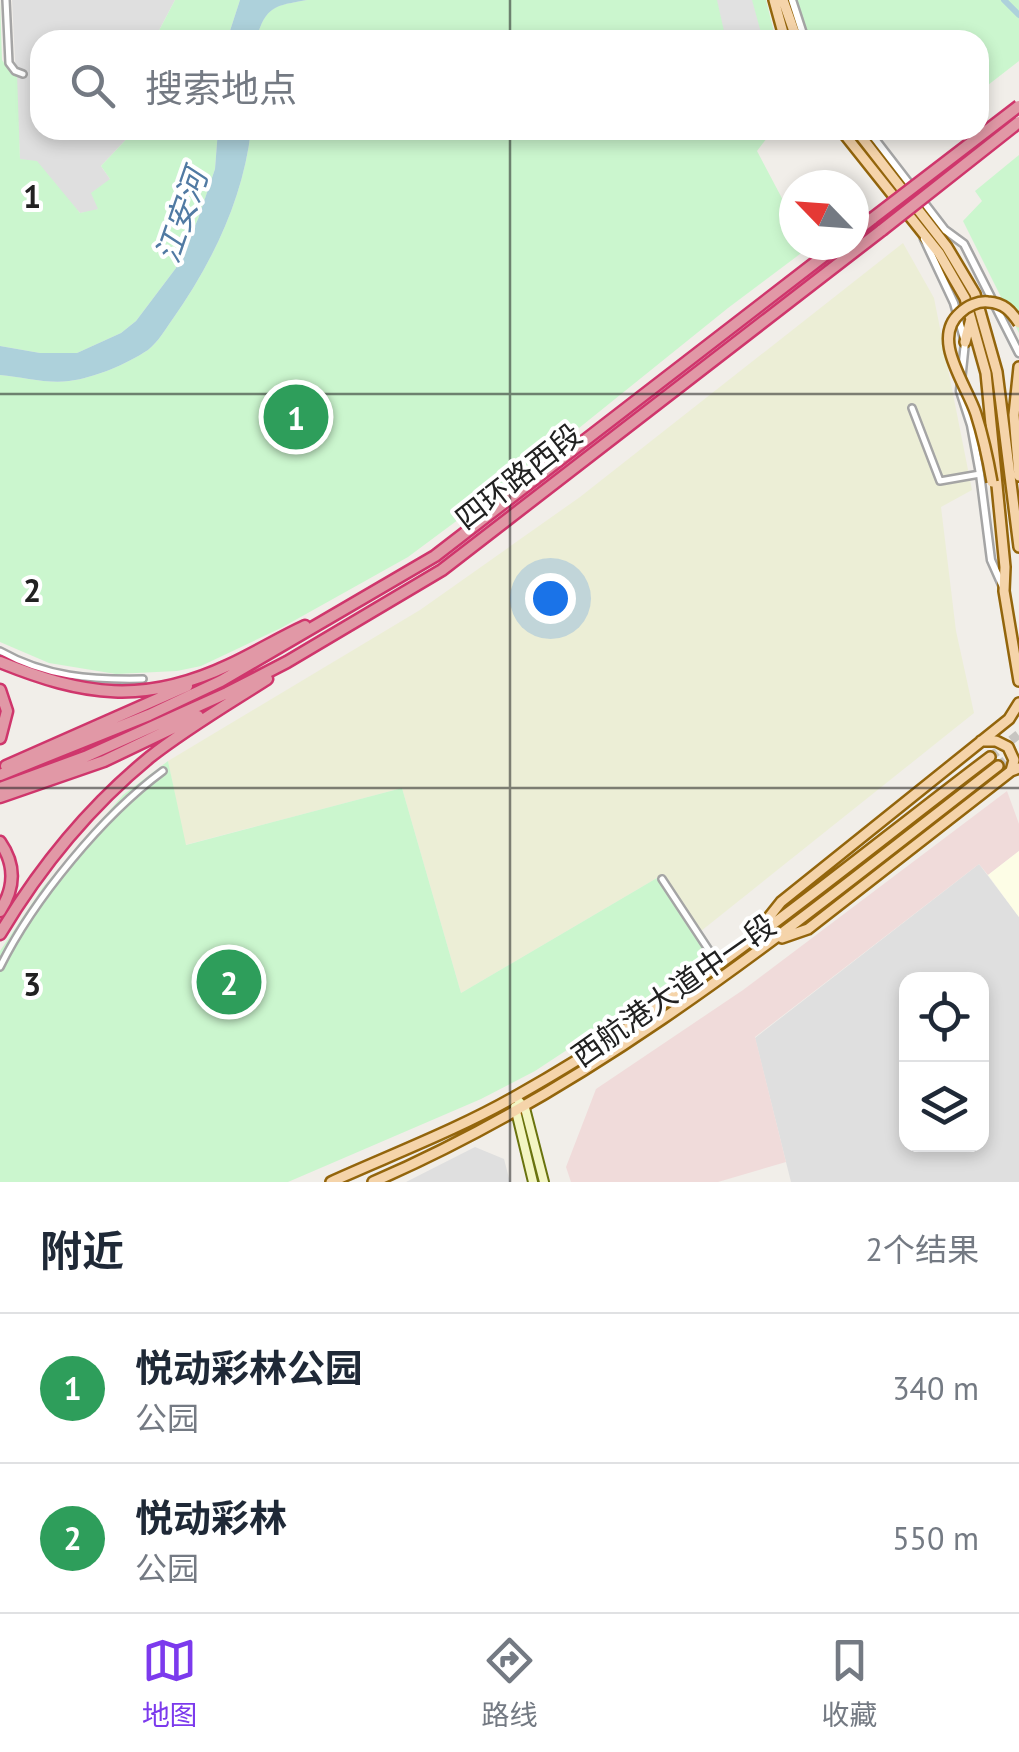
<!DOCTYPE html>
<html lang="zh">
<head>
<meta charset="utf-8">
<style>
	:root { --surface:#fff; --page:#f2f2f3; --text:#1f2937; --muted:#747a83; --line:#e0e1e3; --accent:#7c3aed }
	body { margin:0; font-family:"PT Sans","Noto Sans SC",sans-serif; background:var(--page); color:var(--text) }
	.controls { position:absolute; right:30px; bottom:30px; display:grid; overflow:hidden; border-radius:20px; box-shadow:0 5px 15px #0003 }
	.controls button { width:90px; height:90px; display:grid; place-items:center; padding:0; border:0; border-bottom:2px solid var(--line); background:var(--surface); color:var(--text); font:50px sans-serif }
	.compass { position:absolute; left:779px; top:170px; width:90px; height:90px; border-radius:50%; background:var(--surface); box-shadow:0 5px 15px #0003; rotate:295deg }
	.you { position:absolute; left:550px; top:598px; width:35px; height:35px; margin:-25px; border:8px solid #fff; border-radius:50%; background:#1a73e8; box-shadow:0 0 0 15px #1a73e833 }
	.badge { display:grid; place-items:center; width:65px; height:65px; border-radius:50%; background:var(--accent); color:#fff; font-size:32px; font-weight:700 }
	.pin { position:absolute; translate:-50% -50%; border:5px solid #fff; box-shadow:0 2px 10px #0006 }
	.list { margin:0; padding:0; list-style:none }
	h2 { display:flex; justify-content:space-between; align-items:center; height:130px; margin:0; padding:0 40px; font-size:42px }
	h2 small { font-size:32px; font-weight:400; color:var(--muted) }
	.list li { display:grid; grid-template-columns:65px 1fr auto; gap:30px; align-items:center; box-sizing:border-box; height:150px; padding:0 40px; border-top:2px solid var(--line) }
	.list b { display:block; font-size:38px; white-space:nowrap }
	.list p { margin:0; font-size:32px; white-space:nowrap; color:var(--muted) }
	.list em { font-size:32px; font-style:normal; color:var(--muted) }
	.icon { flex:none; width:55px; height:55px; fill:none; stroke:currentColor; stroke-width:2; stroke-linecap:round; stroke-linejoin:round }
	.map { position:relative; flex:none; width:1019px; height:1182px; overflow:hidden }
	.search { position:absolute; background:var(--surface); box-shadow:0 5px 15px #0003; left:30px; right:30px; top:30px; height:110px; display:flex; align-items:center; gap:25px; box-sizing:border-box; padding:0 35px; border-radius:30px; color:var(--muted); font-size:38px }
	.sheet { height:430px; background:var(--surface) }
	nav { display:flex; justify-content:space-around; align-items:center; box-sizing:border-box; height:140px; border-top:2px solid var(--line); background:var(--surface); font-size:28px; color:var(--muted) }
	nav a { display:grid; justify-items:center; gap:5px }
	nav .on { color:var(--accent) }
	.map>svg:first-child { display:block }
	.residential { fill:#dfdfdf; fill-rule:evenodd }
	.commercial { fill:#f0dbda }
	.education { fill:#fdfde6 }
	.farmland { fill:#eceed6 }
	.park { fill:#cbf6ce }
	.parking { fill:#e1e1e1 }
	.water { fill:#add1db }
	.lines { fill:none; stroke-linecap:round; stroke-linejoin:round }
	.canal { stroke:#add1db; stroke-width:6 }
	.primary-tunnel { stroke:#c7c5c1; stroke-width:9; stroke-dasharray:9 4.5; stroke-linecap:butt }
	.minor-casing { stroke:#a5a5a5; stroke-width:10 }
	.tertiary-casing { stroke:#a5a5a5; stroke-width:11 }
	.secondary-casing { stroke:#69730e; stroke-width:12 }
	.primary-casing { stroke:#93650c; stroke-width:14 }
	.motorway-casing { stroke:#cf366c; stroke-width:15 }
	.minor { stroke:#fff; stroke-width:5 }
	.tertiary { stroke:#fff; stroke-width:6 }
	.secondary { stroke:#f3f5c3; stroke-width:8 }
	.primary { stroke:#f5d4aa; stroke-width:9 }
	.motorway { stroke:#e198a6; stroke-width:10 }
	.primary-bridge-casing { stroke:#93650c; stroke-width:14; stroke-linecap:butt }
	.motorway-bridge-casing { stroke:#cf366c; stroke-width:15; stroke-linecap:butt }
	.primary-bridge { stroke:#f5d4aa; stroke-width:9 }
	.motorway-bridge { stroke:#e198a6; stroke-width:10 }
	.grid { fill:none; stroke:#212121; stroke-width:2.5; stroke-opacity:0.55 }
	.labels { text-anchor:middle; stroke-width:8; stroke-linejoin:round; paint-order:stroke }
	.street-label { font-size:30px; fill:#212121; stroke:#fff }
	.water-label { font-size:32px; font-style:italic; fill:#517aa3; stroke:#fff }
	.grid-label { font-size:32px; text-anchor:middle; font-weight:bold; fill:#212121; stroke:#fff; stroke-width:8; stroke-linejoin:round; paint-order:stroke }
</style>
</head>
<body>
<div class="map">
<svg width="1019" height="1182" viewBox="0 0 1019 1182">
	<rect width="100%" height="100%" fill="#f1eee9"/>
	<!-- residential -->
	<path class="residential" d="M12,0H175L154,40H40V130H135L101,166L110,179L98,209L94,211L80,213L58,190L20,159Z
		M979,864L1019,917V1182H791L755,1038ZM906,979H982V1144H906Z
		M475,1147L504,1159L510,1182H406Z"/>
	<!-- commercial -->
	<path class="commercial" d="M1007,791L1019,824V851L988,875L979,864L755,1037L786,1162L718,1182H571L566,1167L596,1089L743,990Z"/>
	<!-- education -->
	<path class="education" d="M1019,851V917L988,875Z"/>
	<!-- farmland -->
	<path class="farmland" d="M903,243L934,298L972,490L941,507L956,631L974,713L696,935L662,875L461,993L402,788L185,845L168,761L420,610L580,497Z"/>
	<!-- park -->
	<path class="park" d="M0,0L2,60L12,74H17L20,159L37,161L80,213L98,209L91,193L110,179L101,166L135,130H218L215,169L198,219L176,268L136,321L121,333L77,353H40L0,346Z
		M175,0H240L227,40H154Z
		M307,0H766L776,40H256C266,5 274,6 307,0Z
		M796,0H1019V61L979,92V40H810Z
		M251,130H773L757,151L794,221V245H812L728,308L548,453L408,557L281,628L201,666L177,671L116,674L49,663L0,642V375C22,377 48,384 69,381C94,378 127,364 148,350C158,342 165,330 172,320C212,263 243,200 251,130Z
		M1019,155V333L963,221L982,201L975,191Z
		M168,761L186,845L402,788L461,993L662,875L708,957L535,1071L481,1099L288,1182H0V951L43,887L123,795Z"/>
	<!-- parking -->
	<path class="parking" d="M717,0H752L763,40H726Z"/>
	<!-- water -->
	<path class="water" d="M240,0H307C275,6 266,5 256,40H227Z
		M218,130H251C243,200 212,263 172,320C165,330 158,342 148,350C127,364 94,378 69,381C48,384 22,377 0,375V346L40,353H77L121,333L136,321L176,268L198,219L215,169Z"/>
	<g class="lines">
		<!-- canal -->
		<path class="canal" d="M1004,0L1019,15"/>
		<!-- primary-tunnel -->
		<path class="primary-tunnel" d="M990,757L1019,734
			M998,766L1019,750"/>
		<defs>
			<path id="minor" d="M6,0L9,63L15,71L23,74
				M912,408L940,481L980,474
				M0,651C46,677 91,680 143,679
				M662,879L718,964
				M0,967C33,900 103,815 163,771"/>
			<path id="tertiary" d="M792,0L805,40
				M868,130L945,230L964,244L1019,353
				M924,239L954,303L965,342L960,391L971,425L980,474L991,560L1003,587"/>
			<path id="secondary" d="M515,1097L525,1108L544,1182
				M515,1107L533,1182"/>
			<path id="primary" d="M774,0L785,40
				M783,0L797,40
				M841,130L939,253L965,298L986,373L1005,567L1004,591L1019,681
				M856,130L947,247L975,294L997,372L1019,547
				M965,342L971,319
				M1019,367L1014,415L1019,476
				M981,741H996L1008,747L1014,760L1011,771
				M762,926L781,902L1009,719L1019,703
				M782,938L808,929L1011,771L1019,768
				M331,1182C393,1154 459,1129 518,1095C686,1001 837,873 990,757
				M373,1182C605,1082 799,920 998,766"/>
			<path id="motorway" d="M854,233L873,218
				M0,662C84,696 144,705 229,665C255,653 279,638 305,626
				M0,690L7,711L0,738
				M6,766L187,686
				M0,775L149,715L221,681L435,556L838,245
				M0,788L85,757L227,693L287,662L442,570L882,230
				M0,797L104,761L198,716
				M0,842C16,865 15,888 0,911
				M0,934C40,867 89,807 150,757C187,728 228,704 267,679"/>
		</defs>
		<!-- minor casing -->
		<use href="#minor" class="minor-casing"/>
		<!-- tertiary casing -->
		<use href="#tertiary" class="tertiary-casing"/>
		<!-- secondary casing -->
		<use href="#secondary" class="secondary-casing"/>
		<!-- primary casing -->
		<use href="#primary" class="primary-casing"/>
		<!-- motorway casing -->
		<use href="#motorway" class="motorway-casing"/>
		<!-- minor -->
		<use href="#minor" class="minor"/>
		<!-- tertiary -->
		<use href="#tertiary" class="tertiary"/>
		<!-- secondary -->
		<use href="#secondary" class="secondary"/>
		<!-- primary -->
		<use href="#primary" class="primary"/>
		<!-- motorway -->
		<use href="#motorway" class="motorway"/>
		<defs>
			<path id="primary-bridge" d="M992,482C988,459 983,436 976,414C967,385 930,339 960,313C967,306 978,301 988,302C1004,303 1011,311 1019,323"/>
			<path id="motorway-bridge" d="M873,218L1019,106
				M882,230L1019,122"/>
		</defs>
		<!-- primary-bridge casing -->
		<use href="#primary-bridge" class="primary-bridge-casing"/>
		<!-- motorway-bridge casing -->
		<use href="#motorway-bridge" class="motorway-bridge-casing"/>
		<!-- primary-bridge -->
		<use href="#primary-bridge" class="primary-bridge"/>
		<!-- motorway-bridge -->
		<use href="#motorway-bridge" class="motorway-bridge"/>
	</g>
	<!-- grid -->
	<path class="grid" d="M510,0V40M510,130V1182M0,394H1019M0,788H1019"/>
	<g class="labels">
		<!-- street labels -->
		<g class="street-label">
			<text transform="translate(519 477) rotate(-38)" y="10">四环路西段</text>
			<text transform="translate(674 991) rotate(-35)" y="10">西航港大道中一段</text>
		</g>
		<!-- water labels -->
		<g class="water-label">
			<text transform="translate(182 216) rotate(-71)" y="11">江安河</text>
		</g>
	</g>
	<g class="grid-label">
		<text x="32" y="208">1</text>
		<text x="32" y="602">2</text>
		<text x="32" y="996">3</text>
	</g>
</svg>
<div class="controls">
<button><svg class="icon" aria-label="locate" viewBox="0 0 24 24"><circle cx="12" cy="12" r="6"/><path d="M12 2v4M12 18v4M2 12h4M18 12h4"/></svg></button>
<button><svg class="icon" aria-label="layers" viewBox="0 0 24 24"><path d="M12 4l9 5-9 5-9-5zM3 14l9 5 9-5"/></svg></button>
</div>
<svg class="compass" viewBox="-18 -18 36 36"><path d="M0-13l5 13h-10z" fill="#e53935"/><path d="M0 13l5-13h-10z" fill="#747a83"/></svg>
<div class="you"></div>
<div class="pin badge" style="left:296px;top:417px;background:#2e9e5b">1</div>
<div class="pin badge" style="left:229px;top:982px;background:#2e9e5b">2</div>
<div class="search"><svg class="icon" aria-label="search" viewBox="0 0 24 24"><circle cx="10" cy="10" r="6"/><path d="M15 15l6 6"/></svg>搜索地点</div>
</div>
<section class="sheet">
<h2>附近<small>2个结果</small></h2>
<ul class="list">
<li><span class="badge" style="background:#2e9e5b">1</span><div><b>悦动彩林公园</b><p>公园</p></div><em>340 m</em></li>
<li><span class="badge" style="background:#2e9e5b">2</span><div><b>悦动彩林</b><p>公园</p></div><em>550 m</em></li>
</ul>
</section>
<nav>
<a class="on"><svg class="icon" aria-label="map" viewBox="0 0 24 24"><path d="M3 6l6-2 6 2 6-2v14l-6 2-6-2-6 2zM9 4v14M15 6v14"/></svg>地图</a>
<a><svg class="icon" aria-label="directions" viewBox="0 0 24 24"><path d="M12 3l9 9-9 9-9-9zM9 14v-3h6M13 9l2 2-2 2"/></svg>路线</a>
<a><svg class="icon" aria-label="saved" viewBox="0 0 24 24"><path d="M7 4h10v16l-5-4-5 4z"/></svg>收藏</a>
</nav>
</body>
</html>
